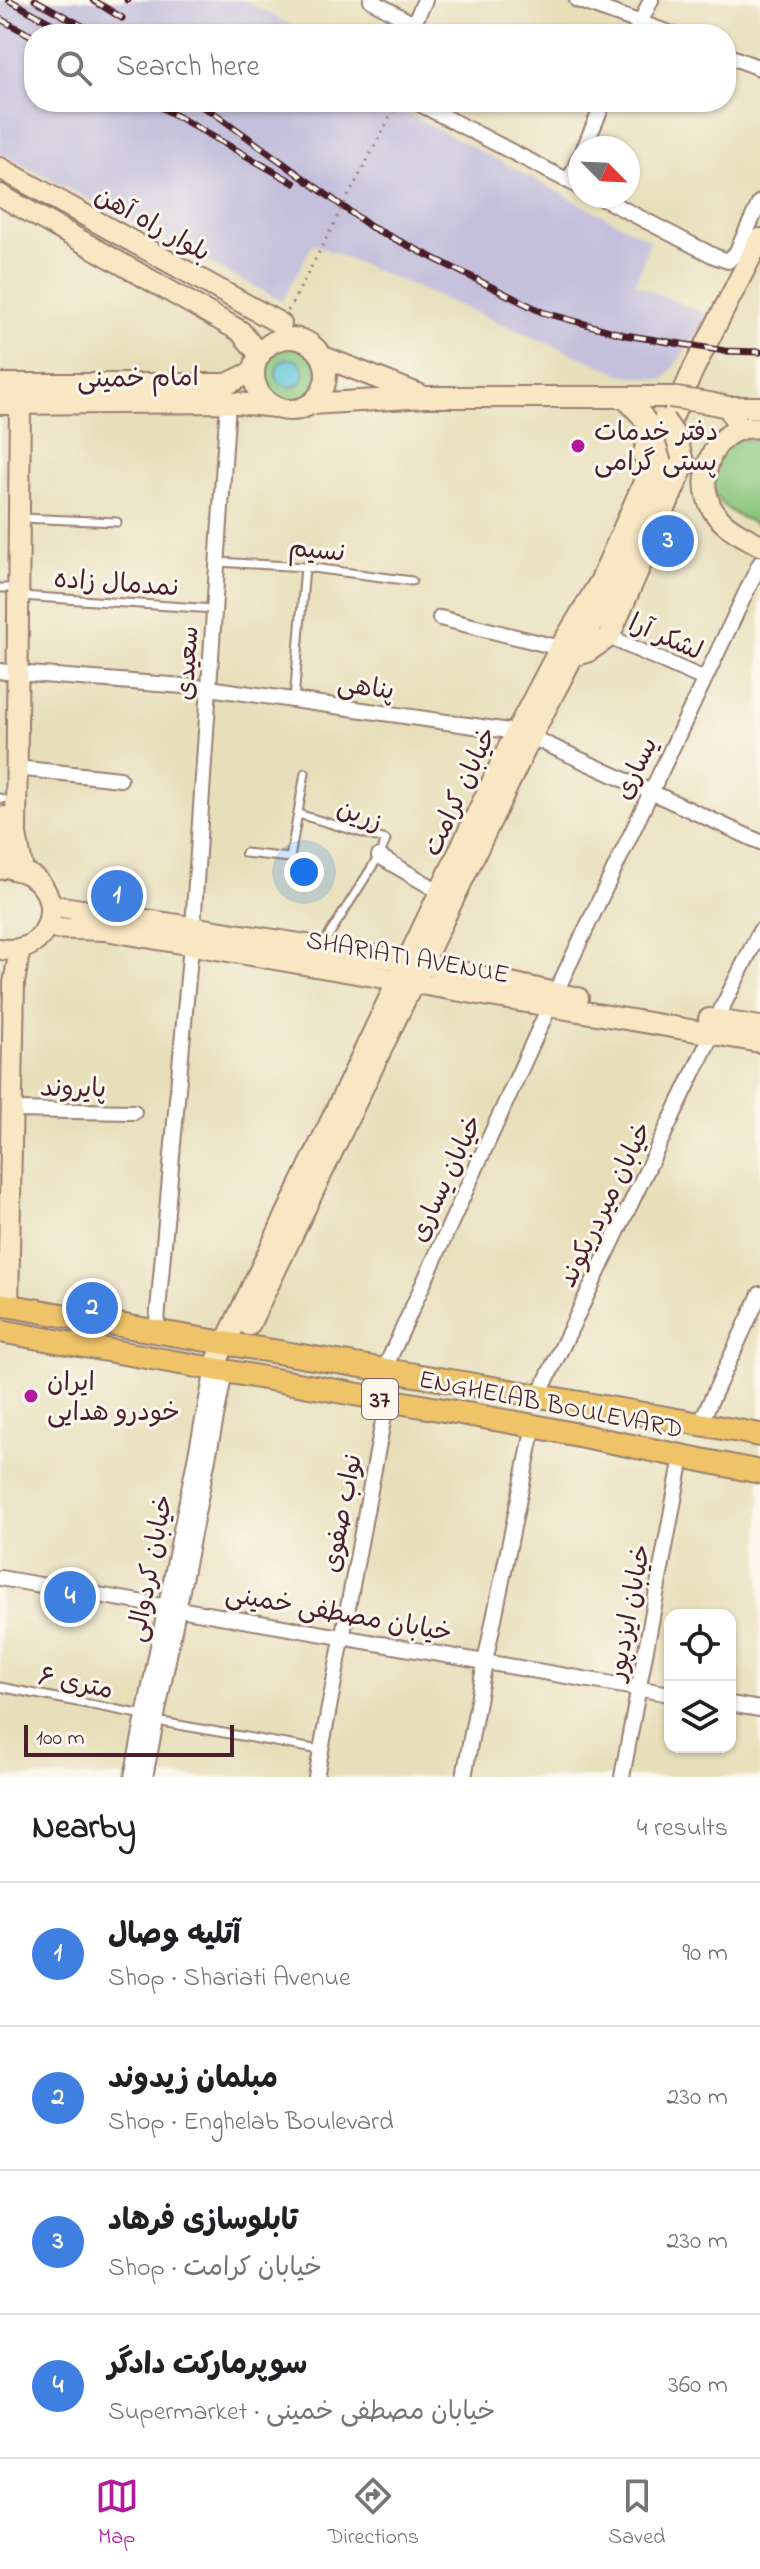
<!DOCTYPE html>
<html lang="en">
<head>
<meta charset="utf-8">
<style>
	:root { --surface:#fff; --page:#f6f6f6; --text:#202124; --muted:#757577; --line:#e0e0e0; --accent:#b5179e }
	body { margin:0; font-family:"Indie Flower","Playpen Sans Arabic",sans-serif; background:var(--page); color:var(--text) }
	.controls { position:absolute; right:24px; bottom:24px; display:grid; overflow:hidden; border-radius:16px; box-shadow:0 2px 6px #0004 }
	.controls button { width:72px; height:72px; display:grid; place-items:center; padding:0; border:0; border-bottom:2px solid var(--line); background:var(--surface); color:var(--text); font:40px sans-serif }
	.compass { position:absolute; left:568px; top:136px; width:72px; height:72px; border-radius:50%; background:var(--surface); box-shadow:0 2px 6px #0004; rotate:114deg }
	.scale { position:absolute; left:24px; bottom:20px; width:210px; box-sizing:border-box; padding-left:8px; border:4px solid #4a1f2b; border-top:0; font-size:22px; line-height:28px; white-space:nowrap; color:#4a1f2b; -webkit-text-stroke:6px #fbf7ec; paint-order:stroke }
	.you { position:absolute; left:304px; top:872px; width:28px; height:28px; margin:-20px; border:6px solid #fff; border-radius:50%; background:#1a73e8; box-shadow:0 0 0 12px #1a73e833 }
	.badge { display:grid; place-items:center; width:52px; height:52px; border-radius:50%; background:var(--accent); color:#fff; font-size:26px; font-weight:700 }
	.pin { position:absolute; translate:-50% -50%; border:4px solid #fff; box-shadow:0 2px 8px #0006 }
	.list { margin:0; padding:0; list-style:none }
	h2 { display:flex; justify-content:space-between; align-items:center; height:104px; margin:0; padding:0 32px; font-size:34px }
	h2 small { font-size:26px; font-weight:400; color:var(--muted) }
	.list li { display:grid; grid-template-columns:52px 1fr auto; gap:24px; align-items:center; box-sizing:border-box; height:144px; padding:0 32px; border-top:2px solid var(--line) }
	.list b { display:block; font-size:30px; white-space:nowrap }
	.list p { margin:0; font-size:26px; white-space:nowrap; color:var(--muted) }
	.list em { font-size:26px; font-style:normal; color:var(--muted) }
	.icon { flex:none; width:44px; height:44px; fill:none; stroke:currentColor; stroke-width:2; stroke-linecap:round; stroke-linejoin:round }
	.map { position:relative; flex:none; width:760px; height:1777px; overflow:hidden }
	.search { position:absolute; background:var(--surface); box-shadow:0 2px 6px #0004; left:24px; right:24px; top:24px; height:88px; display:flex; align-items:center; gap:20px; box-sizing:border-box; padding:0 28px; border-radius:32px; color:var(--muted); font-size:30px }
	.sheet { height:680px; background:var(--surface) }
	nav { display:flex; justify-content:space-around; align-items:center; box-sizing:border-box; height:112px; border-top:2px solid var(--line); background:var(--surface); font-size:22px; color:var(--muted) }
	nav a { display:grid; justify-items:center; gap:4px }
	nav .on { color:var(--accent) }
	.map>svg:first-child { display:block }
	.industrial { fill:#c4c0db }
	.green { fill:#89c57b; stroke:#6a7253; stroke-width:2 }
	.water { fill:#5cc4d8; stroke:#537282; stroke-width:2 }
	.lines { fill:none; stroke-linecap:round; stroke-linejoin:round }
	.lane-casing { stroke:#987f72; stroke-width:11 }
	.street-casing { stroke:#987f72; stroke-width:18 }
	.secondary-casing { stroke:#987f72; stroke-width:24 }
	.primary-casing { stroke:#987f72; stroke-width:26 }
	.path { stroke:#987f72; stroke-width:3; stroke-dasharray:2 6; stroke-linecap:butt }
	.lane { stroke:#fff; stroke-width:7 }
	.street { stroke:#fff; stroke-width:14 }
	.secondary { stroke:#f9e7c3; stroke-width:20 }
	.primary { stroke:#efc469; stroke-width:22 }
	.rail-casing { stroke:#4a1f2b; stroke-width:7 }
	.rail { stroke:#fbf7ec; stroke-width:4; stroke-dasharray:12; stroke-linecap:butt }
	.secondary-bridge-casing { stroke:#987f72; stroke-width:24; stroke-linecap:butt }
	.path-bridge { stroke:#987f72; stroke-width:3; stroke-dasharray:2 6; stroke-linecap:butt }
	.secondary-bridge { stroke:#f9e7c3; stroke-width:20 }
	.poi-dot { fill:#b5179e; stroke:#fbf7ec; stroke-width:3 }
	.labels { text-anchor:middle; stroke-width:6; stroke-linejoin:round; paint-order:stroke }
	.shield { fill:#fbf7ec; stroke:#7f6065; stroke-width:2 }
	.shield-label { font-size:24px; font-weight:bold; fill:#4a1f2b }
	.street-label { font-size:26px; fill:#4a1f2b; stroke:#fbf7ec }
	.poi-label { font-size:26px; fill:#4a1f2b; stroke:#fbf7ec; text-anchor:start }
</style>
</head>
<body>
<div class="map">
<svg width="760" height="1777" viewBox="0 0 760 1777">
	<rect width="100%" height="100%" fill="#fbf7ec"/>
	<filter id="ink" filterUnits="userSpaceOnUse"><feTurbulence type="fractalNoise" baseFrequency=".0125" numOctaves="2"/><feDisplacementMap in="SourceGraphic" scale="16" xChannelSelector="R" yChannelSelector="G"/><feConvolveMatrix kernelMatrix="1 2 1 2 8 2 1 2 1" color-interpolation-filters="sRGB"/></filter>
	<filter id="wash" filterUnits="userSpaceOnUse"><feTurbulence type="fractalNoise" baseFrequency=".006" numOctaves="4" result="noise"/><feDisplacementMap in="SourceGraphic" scale="32" xChannelSelector="R" yChannelSelector="G"/><feGaussianBlur stdDeviation="1.8" result="paint"/><feColorMatrix in="noise" values="0 0 0 0 0 0 0 0 0 0 0 0 0 0 0 0 0 1.4 0 .05"/><feComposite in="paint" operator="in"/></filter>
	<g filter="url(#wash)">
		<rect width="100%" height="100%" fill="#e7dfba"/>
		<!-- industrial -->
		<path class="industrial" d="M0,0H244L307,34H34V102H386L650,240L635,284L710,316L664,380L623,375L313,244L282,301L0,153Z"/>
		<!-- green -->
		<path class="green" d="M263 374a27 27 0 1 1 54 0a27 27 0 1 1-54 0Z
			M749,439L760,441V527C746,519 728,513 718,499C706,481 716,449 736,440C740,438 745,439 749,439Z"/>
		<!-- water -->
		<path class="water" d="M276 373a14 14 0 1 1 28 0a14 14 0 1 1-28 0Z"/>
	</g>
	<g filter="url(#ink)">
		<g class="lines">
			<defs>
				<path id="lane" d="M21,518L117,522
					M217,562L305,567L412,581
					M0,588H7
					M21,596L214,609
					M294,700L305,567
					M0,798L3,799
					M298,814L386,840L379,856L322,946
					M245,853L290,858L305,773
					M0,1687L144,1715
					M156,1721L320,1750"/>
				<path id="street" d="M371,0L413,24
					M577,0L672,34
					M409,34L425,0
					M635,34L651,0
					M726,55L760,68
					M416,102L580,187
					M584,148L604,102
					M569,181L580,156
					M598,196L714,256L728,261L736,253L760,202
					M440,618L560,648
					M609,637L704,679
					M0,671L6,672
					M17,673L209,688L516,732
					M531,737L760,842
					M16,768L120,779
					M379,856L440,892
					M193,927L228,402
					M555,994L760,563
					M716,1020L760,931
					M11,1110L134,1112
					M156,1332L191,945
					M385,1368L549,1007
					M539,1395L712,1034
					M700,1424L760,1294
					M0,1578L670,1694
					M730,1704L760,1709
					M132,1777L213,1369
					M145,1777L225,1372
					M316,1777L387,1400
					M464,1777L485,1662L534,1426
					M622,1777L682,1457"/>
				<path id="secondary" d="M0,168L281,324
					M0,195L240,331L260,355
					M254 374a36 36 0 1 1 72 0a36 36 0 1 1-72 0Z
					M321,356L418,394
					M0,384H227L254,371
					M14,384L20,404L16,835L23,871
					M625,398C646,420 656,424 643,455
					M709,403L728,407L740,429
					M0,404L228,402L275,407
					M311,404L426,397H670
					M728,407H760
					M760,427C754,428 747,427 741,429C707,439 696,485 714,512C725,528 744,536 760,545
					M573,656L587,652L609,637L685,463
					M0,869L4,835V817
					M50,905L421,963L578,998
					M46,928L105,930L760,1042
					M0,949C57,959 71,879 12,869
					M709,1019L760,1027
					M8,1306L14,983L20,949
					M249,1325L531,737L573,656L612,591L676,444
					M213,1369L516,732L560,648L600,582L694,368L760,239"/>
				<path id="primary" d="M0,1304C253,1350 507,1388 760,1435
					M0,1331L534,1426L760,1472"/>
			</defs>
			<!-- lane casing -->
			<use href="#lane" class="lane-casing"/>
			<!-- street casing -->
			<use href="#street" class="street-casing"/>
			<!-- secondary casing -->
			<use href="#secondary" class="secondary-casing"/>
			<!-- primary casing -->
			<use href="#primary" class="primary-casing"/>
			<!-- path -->
			<path class="path" d="M393,111L397,102
				M288,311L296,296"/>
			<!-- lane -->
			<use href="#lane" class="lane"/>
			<!-- street -->
			<use href="#street" class="street"/>
			<!-- secondary -->
			<use href="#secondary" class="secondary"/>
			<!-- primary -->
			<use href="#primary" class="primary"/>
			<defs>
				<path id="rail" d="M9,0L71,34
					M35,0L97,34
					M93,0L122,18
					M127,0H128
					M0,19L34,37
					M152,102L294,183
					M193,102L214,113L371,227L542,312L625,335L725,351L760,352"/>
			</defs>
			<!-- rail casing -->
			<use href="#rail" class="rail-casing"/>
			<!-- rail -->
			<use href="#rail" class="rail"/>
			<defs>
				<path id="secondary-bridge" d="M670,397L709,403
					M664,420L676,437L682,457"/>
			</defs>
			<!-- secondary-bridge casing -->
			<use href="#secondary-bridge" class="secondary-bridge-casing"/>
			<!-- path-bridge -->
			<path class="path-bridge" d="M296,296L393,111"/>
			<!-- secondary-bridge -->
			<use href="#secondary-bridge" class="secondary-bridge"/>
		</g>
	</g>
	<!-- markers -->
	<g class="poi-dot">
		<circle cx="578" cy="446" r="8"/>
		<circle cx="31" cy="1396" r="8"/>
	</g>
	<g class="labels">
		<!-- shield labels -->
		<rect class="shield" x="362" y="1379" width="36" height="40" rx="6"/>
		<g class="shield-label">
			<text x="380" y="1407">37</text>
		</g>
		<!-- street labels -->
		<g class="street-label">
			<text transform="translate(153 223) rotate(29)" y="9">بلوار راه آهن</text>
			<text transform="translate(138 377) rotate(-1)" y="9">امام خمینی</text>
			<text transform="translate(317 549) rotate(6)" y="9">نسیم</text>
			<text transform="translate(117 582) rotate(4)" y="9">نمدمال زاده</text>
			<text transform="translate(666 636) rotate(24)" y="9">لشکر آرا</text>
			<text transform="translate(186 663) rotate(-86)" y="9">سعیدی</text>
			<text transform="translate(366 686) rotate(8)" y="9">پناهی</text>
			<text transform="translate(635 768) rotate(-64)" y="9">یساری</text>
			<text transform="translate(459 791) rotate(-65)" y="9">خیابان کرامت</text>
			<text transform="translate(360 814) rotate(21)" y="9">زرین</text>
			<text transform="translate(408 956) rotate(10)" y="9">SHARIATI AVENUE</text>
			<text transform="translate(73 1087) rotate(1)" y="9">پایروند</text>
			<text transform="translate(445 1178) rotate(-65)" y="9">خیابان یساری</text>
			<text transform="translate(604 1204) rotate(-64)" y="9">خیابان میردریکوند</text>
			<text transform="translate(551 1403) rotate(11)" y="9">ENGHELAB BOULEVARD</text>
			<text transform="translate(341 1513) rotate(-79)" y="9">نواب صفوی</text>
			<text transform="translate(149 1568) rotate(-79)" y="9">خیابان کردوالی</text>
			<text transform="translate(339 1612) rotate(10)" y="9">خیابان مصطفی خمینی</text>
			<text transform="translate(628 1612) rotate(-79)" y="9">خیابان ایزدپور</text>
			<text transform="translate(76 1682) rotate(11)" y="9">۶ متری</text>
		</g>
		<!-- poi labels -->
		<g class="poi-label">
			<text x="594" y="440">دفتر خدمات<tspan x="594" dy="30">پستی گرامی</tspan></text>
			<text x="47" y="1390">ایران<tspan x="47" dy="30">خودرو هدایی</tspan></text>
		</g>
	</g>
</svg>
<div class="controls">
<button><svg class="icon" aria-label="locate" viewBox="0 0 24 24"><circle cx="12" cy="12" r="6"/><path d="M12 2v4M12 18v4M2 12h4M18 12h4"/></svg></button>
<button><svg class="icon" aria-label="layers" viewBox="0 0 24 24"><path d="M12 4l9 5-9 5-9-5zM3 14l9 5 9-5"/></svg></button>
</div>
<svg class="compass" viewBox="-18 -18 36 36"><path d="M0-13l5 13h-10z" fill="#e53935"/><path d="M0 13l5-13h-10z" fill="#757577"/></svg>
<div class="scale">100 m</div>
<div class="you"></div>
<div class="pin badge" style="left:117px;top:896px;background:#3f7fe0">1</div>
<div class="pin badge" style="left:92px;top:1308px;background:#3f7fe0">2</div>
<div class="pin badge" style="left:668px;top:541px;background:#3f7fe0">3</div>
<div class="pin badge" style="left:70px;top:1597px;background:#3f7fe0">4</div>
<div class="search"><svg class="icon" aria-label="search" viewBox="0 0 24 24"><circle cx="10" cy="10" r="6"/><path d="M15 15l6 6"/></svg>Search here</div>
</div>
<section class="sheet">
<h2>Nearby<small>4 results</small></h2>
<ul class="list">
<li><span class="badge" style="background:#3f7fe0">1</span><div><b>آتلیه وصال</b><p>Shop · Shariati Avenue</p></div><em>90 m</em></li>
<li><span class="badge" style="background:#3f7fe0">2</span><div><b>مبلمان زیدوند</b><p>Shop · Enghelab Boulevard</p></div><em>230 m</em></li>
<li><span class="badge" style="background:#3f7fe0">3</span><div><b>تابلوسازی فرهاد</b><p>Shop · خیابان کرامت</p></div><em>230 m</em></li>
<li><span class="badge" style="background:#3f7fe0">4</span><div><b>سوپرمارکت دادگر</b><p>Supermarket · خیابان مصطفی خمینی</p></div><em>360 m</em></li>
</ul>
</section>
<nav>
<a class="on"><svg class="icon" aria-label="map" viewBox="0 0 24 24"><path d="M3 6l6-2 6 2 6-2v14l-6 2-6-2-6 2zM9 4v14M15 6v14"/></svg>Map</a>
<a><svg class="icon" aria-label="directions" viewBox="0 0 24 24"><path d="M12 3l9 9-9 9-9-9zM9 14v-3h6M13 9l2 2-2 2"/></svg>Directions</a>
<a><svg class="icon" aria-label="saved" viewBox="0 0 24 24"><path d="M7 4h10v16l-5-4-5 4z"/></svg>Saved</a>
</nav>
</body>
</html>
